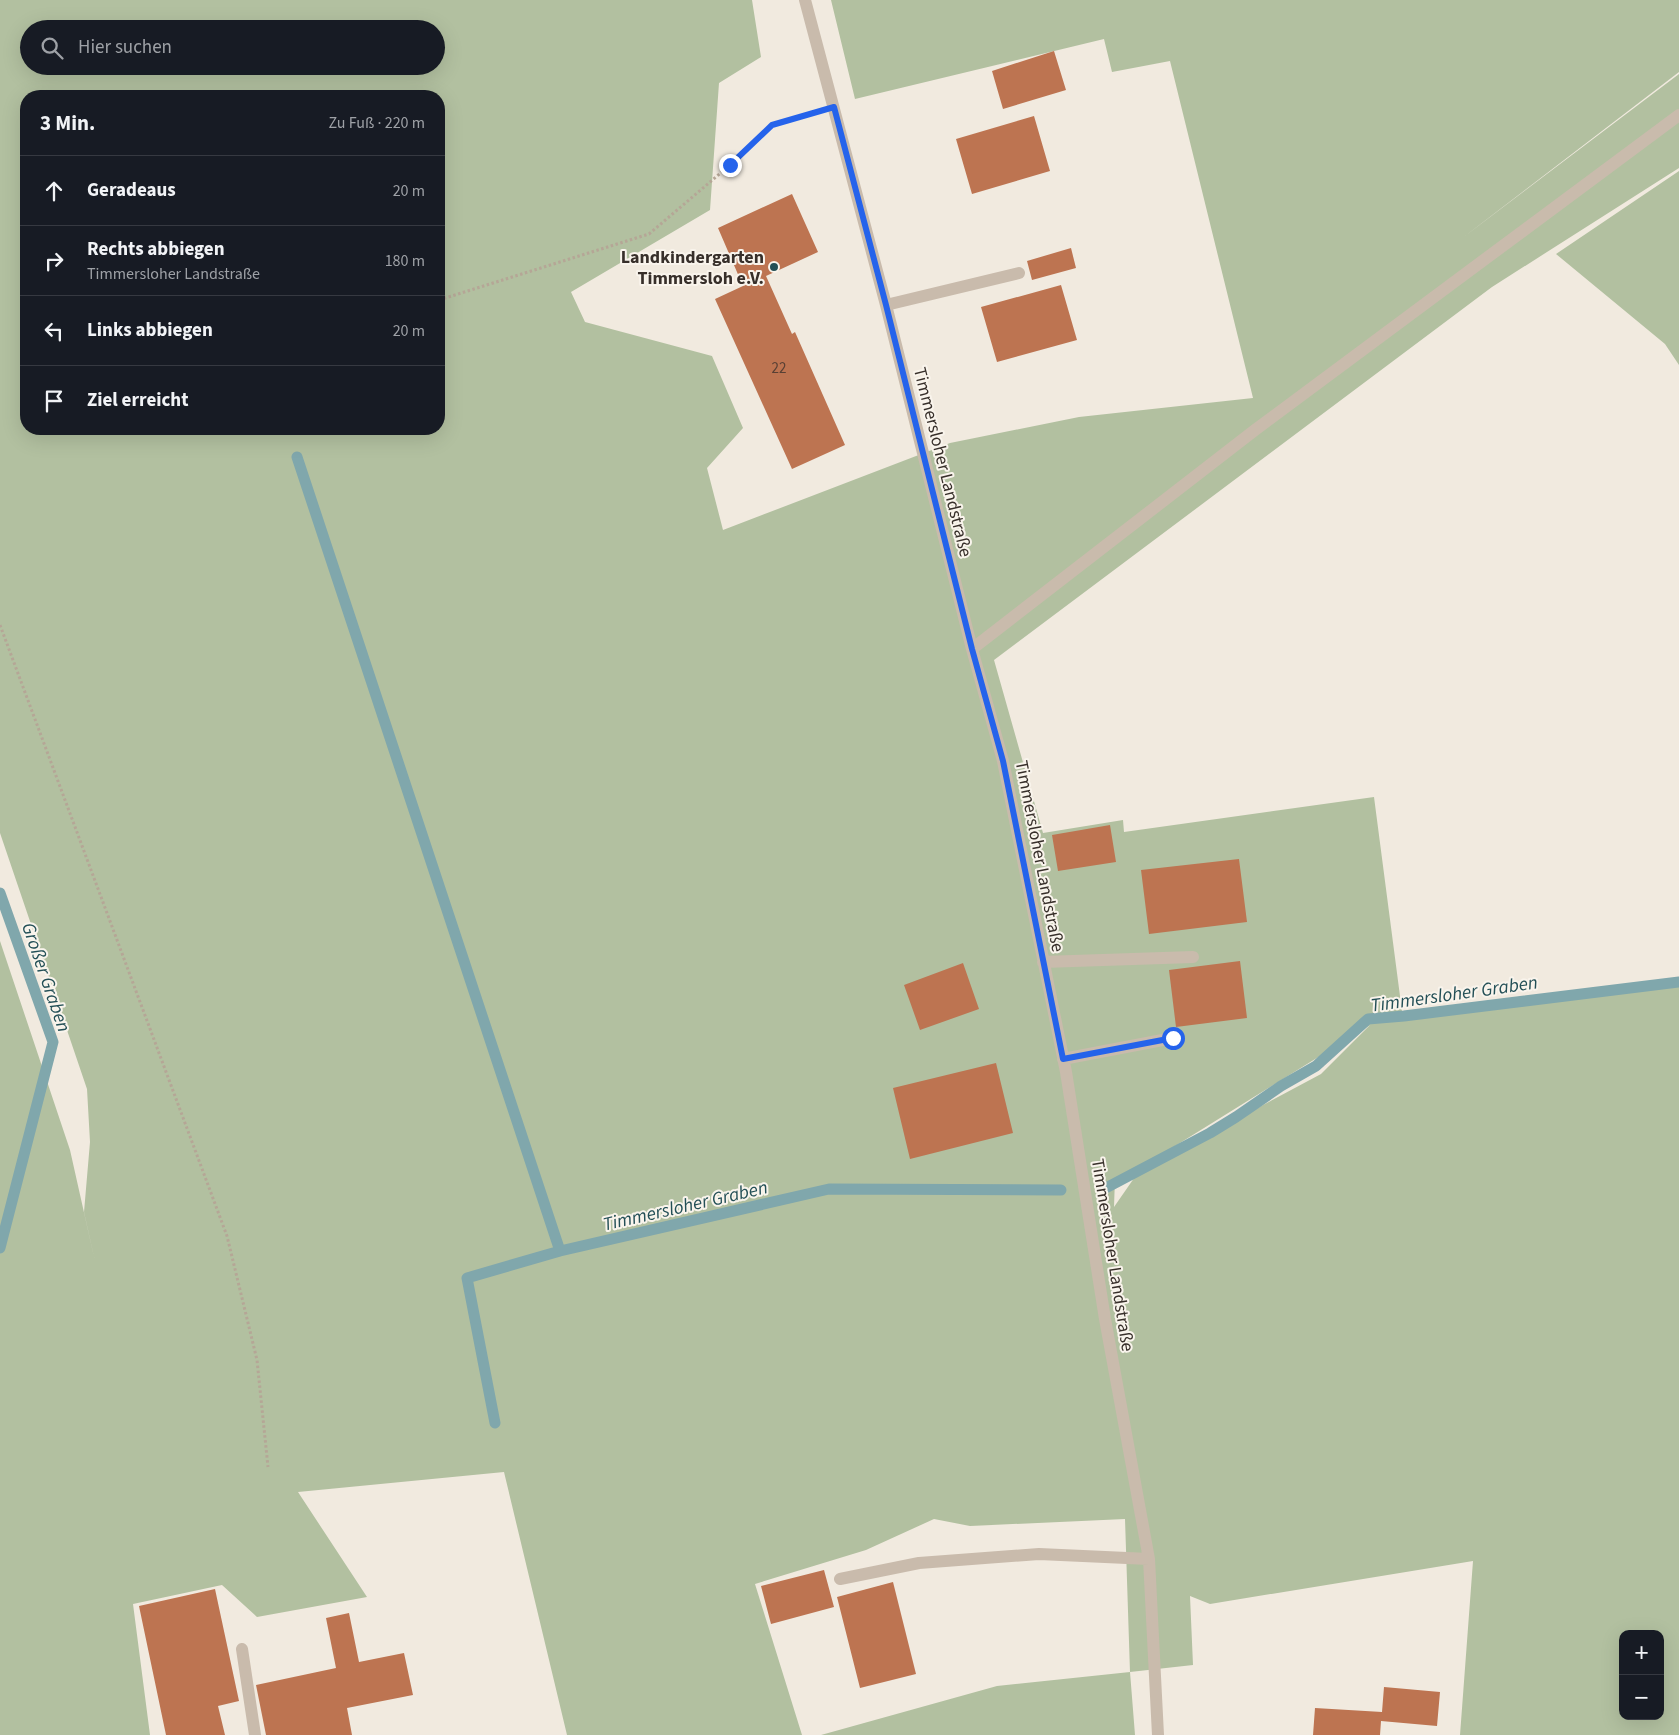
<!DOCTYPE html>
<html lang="de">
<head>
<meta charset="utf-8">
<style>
	:root { --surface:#171b24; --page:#20242c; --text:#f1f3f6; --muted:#9ea1a6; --line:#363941 }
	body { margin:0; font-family:"Source Sans 3",sans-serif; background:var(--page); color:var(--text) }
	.controls { position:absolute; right:15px; bottom:15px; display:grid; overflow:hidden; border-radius:10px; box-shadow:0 5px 20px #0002 }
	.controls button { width:45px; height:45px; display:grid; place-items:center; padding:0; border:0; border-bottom:1px solid var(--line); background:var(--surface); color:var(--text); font:25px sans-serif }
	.stop { position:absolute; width:15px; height:15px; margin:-11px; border:4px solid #2563eb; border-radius:50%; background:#fff }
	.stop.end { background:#2563eb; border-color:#fff; box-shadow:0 1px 5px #0008 }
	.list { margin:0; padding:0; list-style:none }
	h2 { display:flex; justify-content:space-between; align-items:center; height:65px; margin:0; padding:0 20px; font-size:21px }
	h2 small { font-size:16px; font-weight:400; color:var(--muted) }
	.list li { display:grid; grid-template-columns:32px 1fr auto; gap:15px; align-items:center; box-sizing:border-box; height:70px; padding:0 20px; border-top:1px solid var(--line) }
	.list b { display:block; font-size:19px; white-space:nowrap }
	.list p { margin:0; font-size:16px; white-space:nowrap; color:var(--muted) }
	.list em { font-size:16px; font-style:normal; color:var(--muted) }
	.icon { flex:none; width:28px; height:28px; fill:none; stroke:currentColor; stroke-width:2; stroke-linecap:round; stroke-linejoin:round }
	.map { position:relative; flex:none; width:1679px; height:1735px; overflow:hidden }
	.search { position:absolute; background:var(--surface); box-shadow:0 5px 20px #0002; left:20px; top:20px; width:425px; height:55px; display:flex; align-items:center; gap:12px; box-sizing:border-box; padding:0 18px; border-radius:28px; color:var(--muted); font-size:19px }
	.panel { position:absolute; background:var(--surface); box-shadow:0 5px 20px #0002; left:20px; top:90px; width:425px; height:345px; border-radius:20px }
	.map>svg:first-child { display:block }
	.green { fill:#b2c0a0; fill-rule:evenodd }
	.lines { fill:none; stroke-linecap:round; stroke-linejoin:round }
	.stream { stroke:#80a7ac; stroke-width:11 }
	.building { fill:#bd7451 }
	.path { stroke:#b5a696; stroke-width:3; stroke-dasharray:2.5 2.5; stroke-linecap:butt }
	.minor { stroke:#c9bbac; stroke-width:12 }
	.route { stroke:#2563eb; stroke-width:6 }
	.poi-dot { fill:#234f56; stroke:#f9f4ec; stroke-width:2 }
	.labels { text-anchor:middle; stroke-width:4; stroke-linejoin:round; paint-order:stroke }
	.number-label { font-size:15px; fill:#584034 }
	.poi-label { font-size:18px; font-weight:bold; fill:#372f2a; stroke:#f9f4ec; text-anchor:end }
	.street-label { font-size:18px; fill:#372f2a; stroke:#f9f4ec }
	.water-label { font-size:19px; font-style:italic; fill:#234f56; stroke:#f9f4ec }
</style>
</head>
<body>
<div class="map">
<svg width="1679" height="1735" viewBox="0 0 1679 1735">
	<rect width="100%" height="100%" fill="#f1eadf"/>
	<!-- green -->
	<path class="green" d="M0,0H752L761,57L719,83L710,210L571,292L585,322L712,356L743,428L707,468L723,530L950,443L1079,417L1253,398L1170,61L1112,72L1104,39L855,99L831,0H1679V72L1461,239L1679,74V168L1492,287L994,660L1043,833L1123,820L1124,832L1374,797L1403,1019L1679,985V1735H1460L1473,1561L1210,1604L1190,1596L1193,1665L1130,1672L1135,1735H821L997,1686L1130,1672L1125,1519L970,1526L934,1519L866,1550L755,1584L802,1735H567L504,1472L298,1492L367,1597L257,1617L222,1585L133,1604L150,1735H0V941L70,1150L96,1266L84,1212L90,1142L87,1089L0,833ZM29,29H436V66H29ZM26,96H439V429H26ZM1370,1025L1321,1074L1263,1105L1221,1130L1139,1171L1114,1207L1115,1178L1167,1151ZM1623,1634H1660V1716H1623Z
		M1679,171V365L1665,344L1556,254Z"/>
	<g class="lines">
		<!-- stream -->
		<path class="stream" d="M297,457L560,1251
			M0,893L53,1042L0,1248
			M1102,1190L1210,1133L1236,1117L1281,1086L1316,1066L1368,1019L1404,1016L1679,982
			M495,1423L467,1278L560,1251L829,1189L1061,1190"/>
	</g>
	<!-- building -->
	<path class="building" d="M1054,51L1066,90L1003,109L992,71Z
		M1034,116L1050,171L972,194L956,139Z
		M792,194L818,252L766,276L792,334L795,332L845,445L792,469L715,299L743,286L718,228Z
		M1071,248L1076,268L1032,280L1027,261Z
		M1061,285L1077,340L997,362L981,307Z
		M1110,825L1116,862L1058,871L1052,835Z
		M1239,859L1247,922L1149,934L1141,870Z
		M1240,961L1247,1018L1176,1027L1169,970Z
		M963,963L979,1009L920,1030L904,985Z
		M996,1063L1013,1133L910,1159L893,1088Z
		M824,1570L834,1607L771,1624L761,1586Z
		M893,1582L916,1674L860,1688L837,1597Z
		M215,1589L239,1701L218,1706L225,1735H166L139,1606Z
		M349,1613L359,1662L404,1653L413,1695L347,1708L352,1735H266L256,1685L336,1668L326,1618Z
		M1384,1687L1440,1692L1437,1726L1381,1721L1380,1735H1313L1315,1708L1382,1712Z"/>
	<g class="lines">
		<!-- path -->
		<path class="path" d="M439,300L649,234L730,165L772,125L810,114
			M0,625L227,1236L257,1360L268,1467"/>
		<!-- minor -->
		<path class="minor" d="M805,0L886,305L972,649L1003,761L1066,1072L1105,1319L1149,1559L1158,1735
			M886,305L1019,273
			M972,649L1255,430L1679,115
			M1043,962L1193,957
			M1063,1059L1173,1038
			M840,1579L919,1563L1039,1554L1149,1559
			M242,1649L255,1735"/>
	</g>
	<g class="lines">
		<!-- route -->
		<path class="route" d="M730,165L772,125L834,107L886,305L972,649L1003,761L1063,1059L1173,1038"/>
	</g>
	<!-- markers -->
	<circle class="poi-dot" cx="774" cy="267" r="5"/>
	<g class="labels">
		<!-- number labels -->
		<g class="number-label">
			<text x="779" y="373">22</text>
		</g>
		<!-- poi labels -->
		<g class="poi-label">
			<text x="764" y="263">Landkindergarten<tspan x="764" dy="21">Timmersloh e.V.</tspan></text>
		</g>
		<!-- street labels -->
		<g class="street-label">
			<text transform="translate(943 462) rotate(76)" y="6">Timmersloher Landstraße</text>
			<text transform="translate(1040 856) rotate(79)" y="6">Timmersloher Landstraße</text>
			<text transform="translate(1113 1255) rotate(81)" y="6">Timmersloher Landstraße</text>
		</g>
		<!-- water labels -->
		<g class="water-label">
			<text transform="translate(47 977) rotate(71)" y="7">Großer Graben</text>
			<text transform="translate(1454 993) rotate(-8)" y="7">Timmersloher Graben</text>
			<text transform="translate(685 1205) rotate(-13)" y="7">Timmersloher Graben</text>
		</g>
	</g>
</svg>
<div class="controls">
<button>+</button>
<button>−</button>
</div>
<div class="stop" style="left:1173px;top:1038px"></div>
<div class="stop end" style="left:730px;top:165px"></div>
<div class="search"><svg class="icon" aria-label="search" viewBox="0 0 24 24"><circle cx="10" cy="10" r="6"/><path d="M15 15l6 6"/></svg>Hier suchen</div>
<section class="panel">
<h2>3 Min.<small>Zu Fuß · 220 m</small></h2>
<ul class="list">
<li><svg class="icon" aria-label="ahead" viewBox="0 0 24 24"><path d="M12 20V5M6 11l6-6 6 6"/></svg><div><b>Geradeaus</b></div><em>20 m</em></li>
<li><svg class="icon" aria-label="right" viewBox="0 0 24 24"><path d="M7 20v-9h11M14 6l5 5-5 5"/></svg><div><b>Rechts abbiegen</b><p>Timmersloher Landstraße</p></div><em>180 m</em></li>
<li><svg class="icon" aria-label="left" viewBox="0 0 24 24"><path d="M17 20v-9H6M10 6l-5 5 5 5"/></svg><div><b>Links abbiegen</b></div><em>20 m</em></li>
<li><svg class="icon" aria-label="arrive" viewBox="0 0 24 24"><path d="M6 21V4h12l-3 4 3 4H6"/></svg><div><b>Ziel erreicht</b></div></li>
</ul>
</section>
</div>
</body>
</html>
